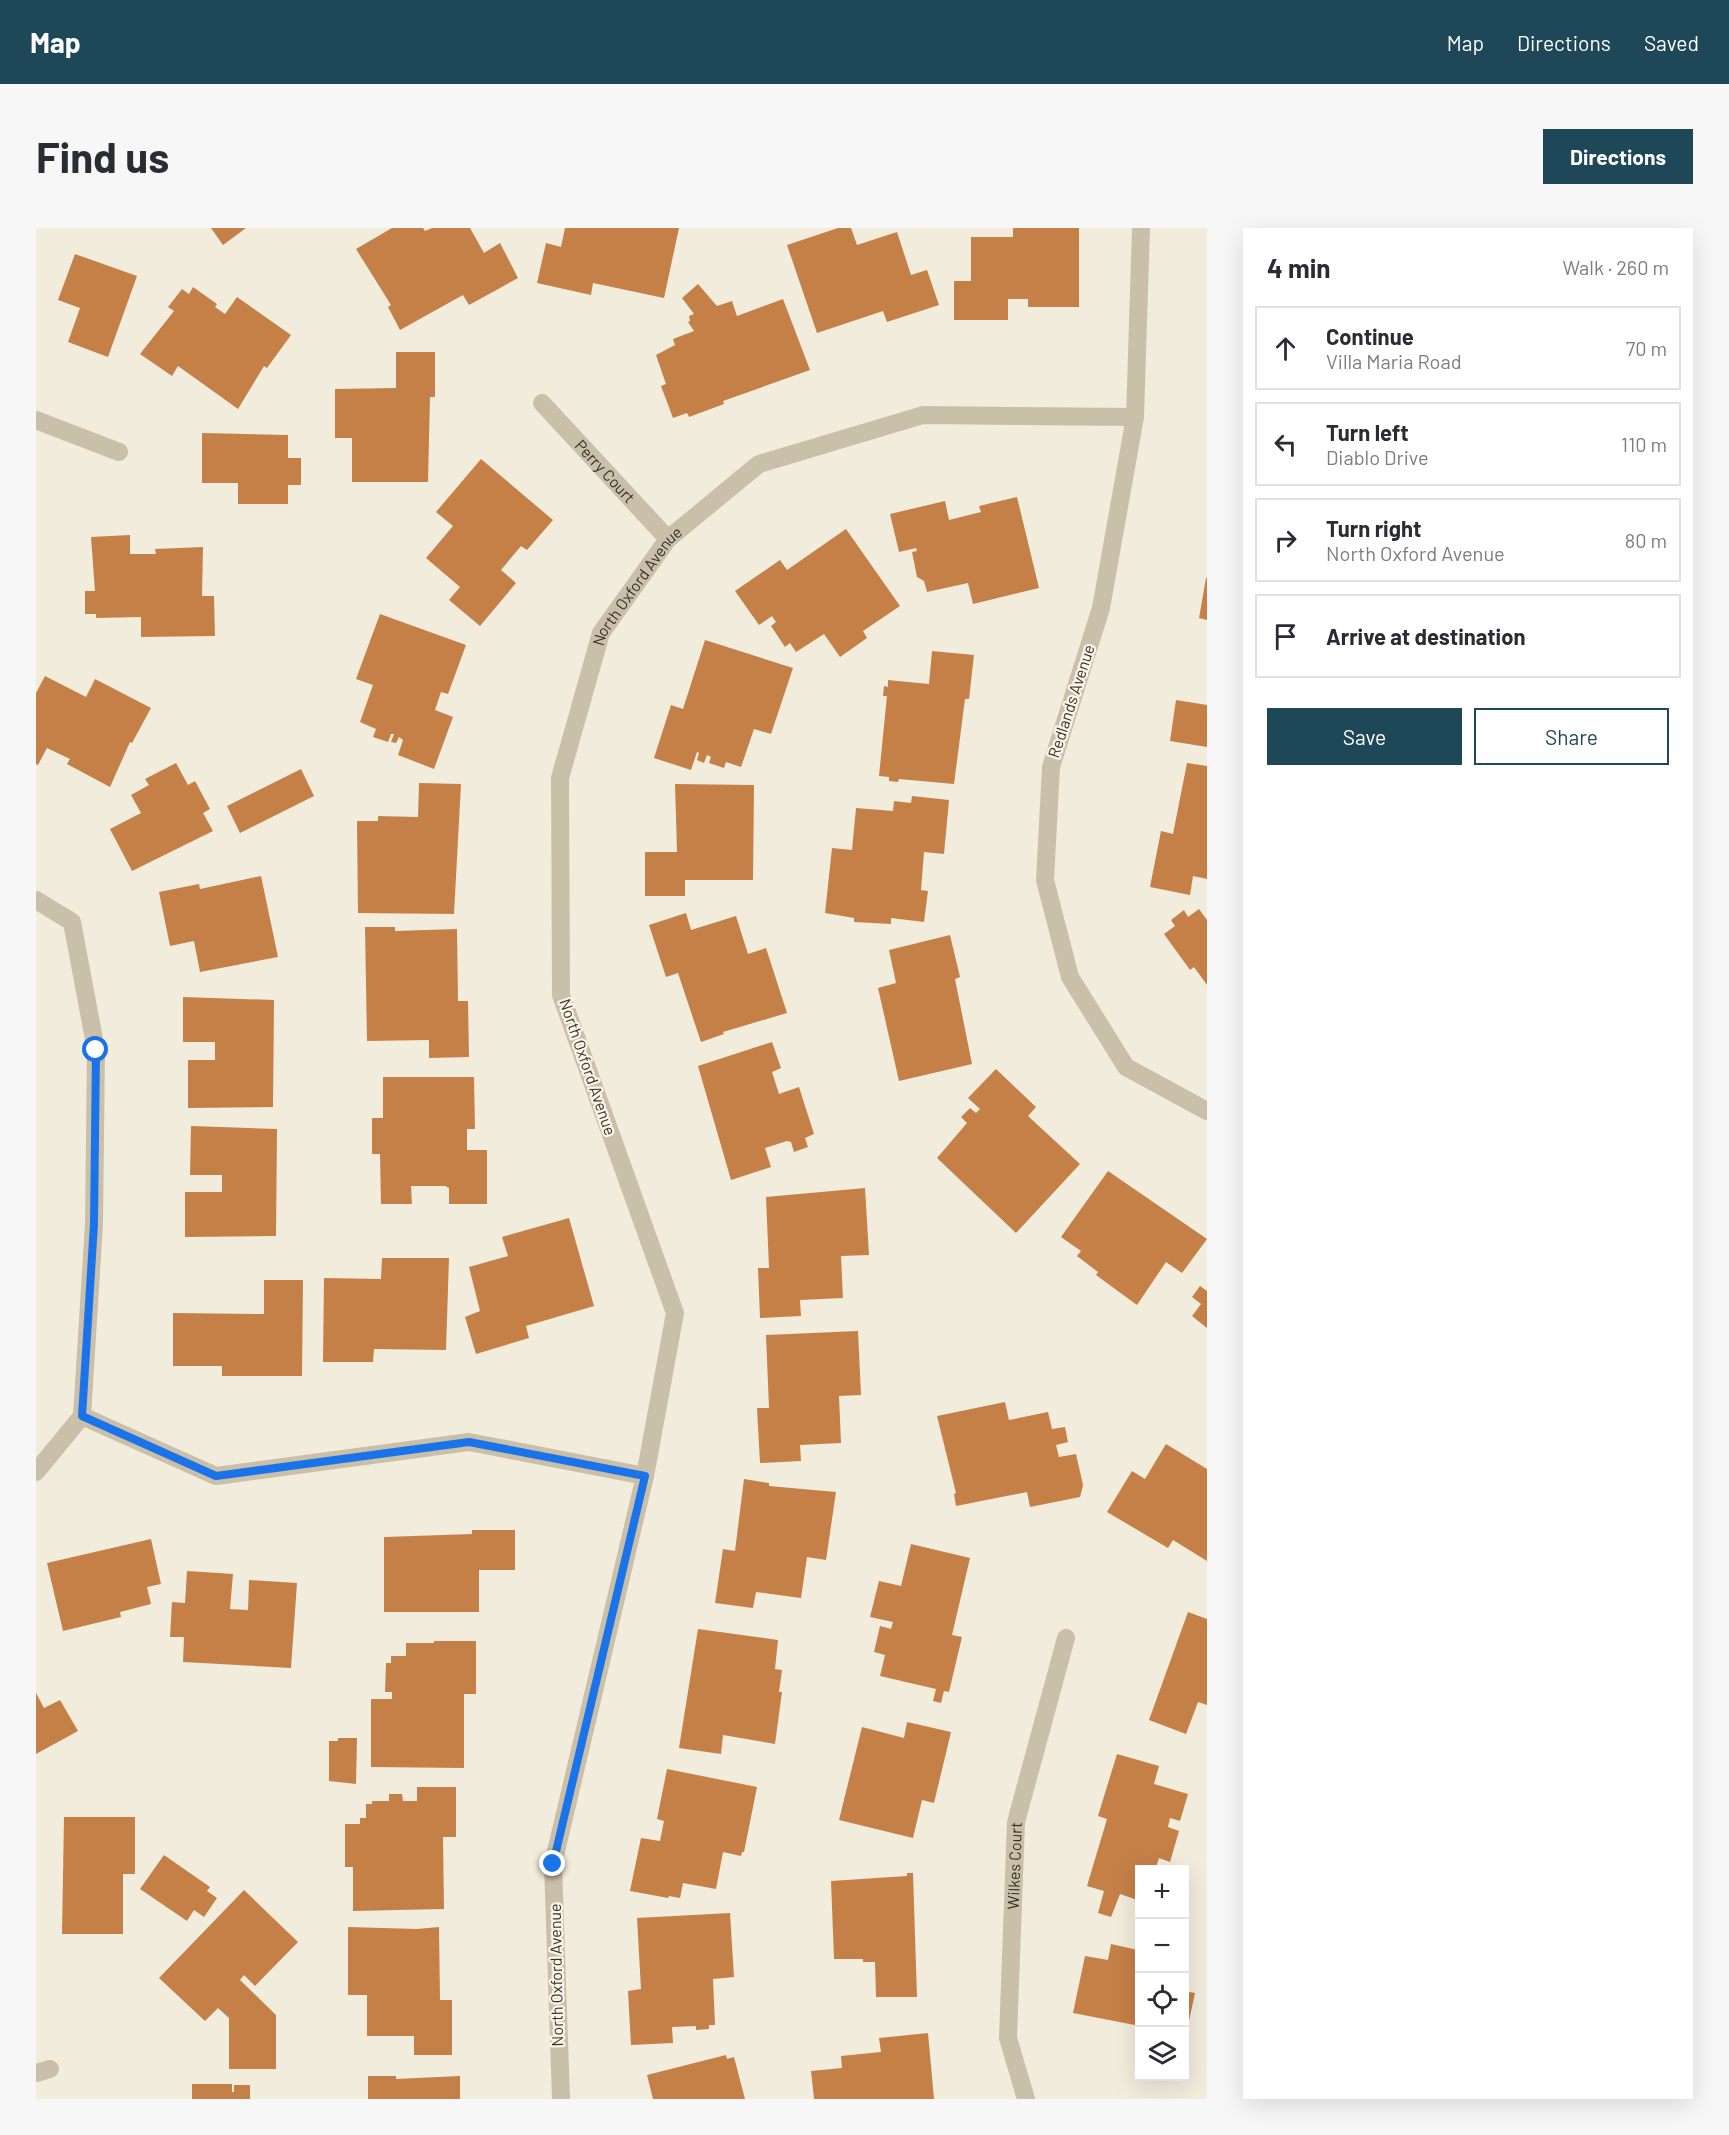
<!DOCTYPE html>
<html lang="en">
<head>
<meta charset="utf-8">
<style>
	:root { --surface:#fff; --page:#f7f7f7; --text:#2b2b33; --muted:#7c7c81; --line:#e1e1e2; --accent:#1e4858 }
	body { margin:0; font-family:Barlow,sans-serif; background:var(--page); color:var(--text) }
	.controls { position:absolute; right:18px; bottom:18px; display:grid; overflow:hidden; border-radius:0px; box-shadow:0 6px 24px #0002 }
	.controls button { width:54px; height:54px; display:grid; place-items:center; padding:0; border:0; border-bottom:2px solid var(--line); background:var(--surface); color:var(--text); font:30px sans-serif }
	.stop { position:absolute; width:18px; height:18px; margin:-14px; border:4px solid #1a73e8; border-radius:50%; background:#fff }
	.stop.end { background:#1a73e8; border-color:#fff; box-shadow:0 2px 6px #0008 }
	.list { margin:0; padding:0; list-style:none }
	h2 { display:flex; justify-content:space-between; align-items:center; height:78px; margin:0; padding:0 24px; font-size:26px }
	h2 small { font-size:20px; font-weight:400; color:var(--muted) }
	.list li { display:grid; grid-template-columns:39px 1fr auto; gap:18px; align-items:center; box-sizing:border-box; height:84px; margin:0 12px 12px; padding:0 12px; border:2px solid var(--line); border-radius:0px }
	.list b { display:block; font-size:22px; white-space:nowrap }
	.list p { margin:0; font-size:20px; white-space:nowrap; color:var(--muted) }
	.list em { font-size:20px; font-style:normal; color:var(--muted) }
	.actions { display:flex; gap:12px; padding:18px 24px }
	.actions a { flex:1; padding:14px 0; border:2px solid var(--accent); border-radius:0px; text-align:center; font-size:21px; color:var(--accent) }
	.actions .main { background:var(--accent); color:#fff }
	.icon { flex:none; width:33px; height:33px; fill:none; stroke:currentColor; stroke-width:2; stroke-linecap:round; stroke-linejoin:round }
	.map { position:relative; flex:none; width:1171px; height:1871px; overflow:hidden; border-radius:0px }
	header { display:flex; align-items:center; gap:36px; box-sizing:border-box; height:84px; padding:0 30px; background:var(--accent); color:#fff }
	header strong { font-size:28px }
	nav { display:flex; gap:33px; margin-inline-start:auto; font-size:21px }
	.intro { display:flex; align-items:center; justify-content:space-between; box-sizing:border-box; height:144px; padding:0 36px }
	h1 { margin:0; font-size:42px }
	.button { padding:15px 27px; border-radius:0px; background:var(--accent); color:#fff; font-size:21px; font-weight:700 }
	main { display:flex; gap:36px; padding:0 36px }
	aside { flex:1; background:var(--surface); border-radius:0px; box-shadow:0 6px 24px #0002 }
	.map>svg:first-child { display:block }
	.building { fill:#c58048 }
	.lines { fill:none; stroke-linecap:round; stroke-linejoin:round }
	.street { stroke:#cabfa9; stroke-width:18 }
	.route { stroke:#1a73e8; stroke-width:8 }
	.labels { text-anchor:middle; stroke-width:4.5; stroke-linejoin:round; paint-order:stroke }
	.street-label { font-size:16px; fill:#373029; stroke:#faf5e9 }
</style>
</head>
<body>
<header>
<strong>Map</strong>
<nav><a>Map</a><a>Directions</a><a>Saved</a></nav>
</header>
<div class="intro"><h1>Find us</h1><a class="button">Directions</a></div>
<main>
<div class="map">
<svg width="1171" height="1871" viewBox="0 0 1171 1871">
	<rect width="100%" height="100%" fill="#f2ecdd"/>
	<!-- building -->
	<path class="building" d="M175,0H210L187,17Z
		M356,0H387L389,3L396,0H434L448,25L464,15L482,50L433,77L427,67L364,102L352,79L355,77L320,21Z
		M529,0H643L628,70L557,55L555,67L501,55L510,15L525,19Z
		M802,0H815L821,17L861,4L875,47L891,42L903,77L851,94L847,83L781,105L751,17Z
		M977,0H1043V79H992V71H972V92H918V53H935V9H977Z
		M39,26L101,48L72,129L32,114L44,80L22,72Z
		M662,56L681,78L696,73L701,88L747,71L774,142L687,173L688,176L653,189L651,185L637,190L625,158L630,156L620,127L639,117L637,111L658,103L652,94L654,93L653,88L658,86L646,70Z
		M157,59L181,76L179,79L189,86L201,69L255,107L231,140L228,138L202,181L142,138L136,148L104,126L138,83L132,79L146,61L153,66Z
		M360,124H399V169H394L392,254H316V210H299V161L360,160Z
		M166,205L252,207V230H265V257H252V276H202V255H166Z
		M445,231L517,292L491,322L485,318L465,342L480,355L444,398L413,372L424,359L390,330L417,298L400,284Z
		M981,269L1003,360L937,376L932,355L891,364L888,353L881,349L876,324L881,323L880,320L863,324L854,286L909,273L913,292L945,284L943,278Z
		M810,301L864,378L827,403L831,410L804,429L788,406L760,424L754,415L749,419L735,398L740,394L736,388L723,397L699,363L744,332L751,342Z
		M94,307V326H120L119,321L167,319L166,368H178L179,408L105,409V389L60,390V386H49V363H59L55,309Z
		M1170,350H1171V392L1163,390Z
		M344,386L430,417L412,466L405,464L399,482L417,489L398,541L362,527L367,512L363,509L360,515L355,514L358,506H355L352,514L337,509L340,501L324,494L337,457L320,451Z
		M669,412L757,440L735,506L718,501L705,539L690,534L688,540L673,535L675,529L671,527L668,535L661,532L663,525L661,524L655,542L618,530L635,477L647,481Z
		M896,423L938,427L933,471H929L918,556L863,551L862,554L853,553V549L843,548L851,468H847L848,458L852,459V452L893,456Z
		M9,448L50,469L59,451L115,480L96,515L94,514L74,559L31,536L34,531L11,520L2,537L0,536V465Z
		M1140,472L1171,477V519L1134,513Z
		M140,535L152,557L159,553L174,581L167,585L177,603L96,643L74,601L105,585L95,567L113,557L109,551Z
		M1151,535L1171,538V651L1157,648L1154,667L1114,659L1125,603L1137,606Z
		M265,541L278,568L204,605L191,578Z
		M383,555L425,556L418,686L322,685L321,593H342V588L382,589Z
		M639,556L718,557L717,652H649V668H609V624H641Z
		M876,568L913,572L908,626L888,624L885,662L892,663L888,694L855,690V696L818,694V690L789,685L796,620L816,622L820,580L857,583L858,573L875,575Z
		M225,648L242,729L164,744L158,713L134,718L123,664L163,656L164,661Z
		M1163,681L1171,692V757L1158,739L1154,742L1128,706L1139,698L1135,692L1148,682L1152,689Z
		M650,685L655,702L700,688L712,726L730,720L751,785L687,804L688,806L665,814L642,745L630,749L613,697Z
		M329,699H359V703L421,701L422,773H432L433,829L393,830V812L331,813Z
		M914,707L924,749L919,751L936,836L863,853L842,760L860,755L853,722Z
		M147,769L238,772L237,879L152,880V832H179V814H147Z
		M736,814L745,840L736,844L743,866L763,859L778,906L769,910L772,919L758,924L755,914L751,913L729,920L735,939L695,952L662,838Z
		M960,841L1000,879L992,888L1044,936L980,1005L901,930L931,895L925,889L934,880L940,885L944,881L932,870Z
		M347,849H438L439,901H431V922H451V976H413V960L409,958H375L376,976H345L344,926H336V890H347Z
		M155,898L241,901L240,1008L149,1009V964H186V947H154Z
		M1072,943L1171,1011L1146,1045L1130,1034L1101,1077L1060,1047L1062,1044L1041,1028L1045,1023L1025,1009Z
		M829,960L833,1027L805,1028L807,1070L764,1072L765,1088L724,1090L722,1040H733L730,969Z
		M533,990L558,1078L490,1098L493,1110L440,1126L429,1089L444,1083L433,1039L472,1028L466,1009Z
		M346,1030H413L410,1122L338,1121L337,1134H287L288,1050L345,1051Z
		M228,1052H267L266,1148H186V1138H137V1085L228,1086Z
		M1164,1058L1171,1063V1100L1156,1088L1165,1076L1156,1069Z
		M822,1103L825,1167L803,1168L805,1215L764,1217L765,1233L724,1235L721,1180H733L730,1107Z
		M969,1174L973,1192L1012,1184L1016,1201L1029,1199L1032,1214L1020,1217L1023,1229L1040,1226L1047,1257L1044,1269L994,1279L991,1264L920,1278L918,1266L920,1265L901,1188Z
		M1130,1216L1171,1241V1333L1137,1312L1132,1320L1071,1284L1096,1243L1109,1251Z
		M708,1251L733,1255V1258L800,1264L790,1332L771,1329L765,1370L720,1364L717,1380L679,1375L687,1321L699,1323Z
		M436,1302H479V1342H443V1384H348V1309L436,1306Z
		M115,1311L125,1356L111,1359L115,1376L84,1384L85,1389L27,1403L11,1335Z
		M875,1316L934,1330L916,1407L926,1409L913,1464L908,1463L905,1475L897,1473L900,1461L844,1448L849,1427L838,1424L844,1398L855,1401L857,1394L834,1389L843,1353L865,1358Z
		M151,1343L197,1346L194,1381L212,1382L213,1352L261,1355L255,1440L147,1434L148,1409H134L136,1374L149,1375Z
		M1152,1384L1171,1391V1477L1162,1474L1150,1506L1113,1492Z
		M662,1401L742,1412L739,1441L746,1442L743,1464H746L739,1516L687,1507L685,1526L643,1520Z
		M398,1413H440V1466H428V1540L335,1539V1471H356V1464H349L350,1435H355V1428H370V1415H398Z
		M0,1465L8,1480L24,1472L42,1503L0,1526Z
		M871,1494L915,1504L898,1575L886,1572L877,1610L803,1592L826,1499L868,1510Z
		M302,1510H321L320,1556L293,1553V1513H302Z
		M1081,1526L1123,1538L1118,1556L1152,1566L1144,1593L1134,1590L1132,1599L1143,1603L1134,1634L1123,1630L1119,1642H1104V1673L1084,1666L1075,1689L1062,1685L1068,1663L1051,1658L1071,1591L1062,1588Z
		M631,1541L721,1559L708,1624H706L705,1628L687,1624L680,1661L647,1655L644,1670L633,1668L632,1670L594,1663L605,1610L624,1613L628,1593L621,1591Z
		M381,1559H420V1609H407L408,1681L317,1683V1639H309V1596H324V1590H330V1576H336V1573H353V1566H366L367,1573H381Z
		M28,1589H99V1646H87V1706H26Z
		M128,1627L174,1659L171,1663L181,1670L168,1689L158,1682L151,1693L104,1661Z
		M871,1645H877L881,1769H840L839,1734H827V1731H798L795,1653L871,1648Z
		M208,1662L262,1714L219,1758L208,1747L204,1752L240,1787V1841H193V1790L182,1780L169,1793L123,1750Z
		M694,1685L698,1749L677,1751L679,1797H673V1801L660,1802V1798L636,1799L637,1815L595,1817L592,1763L605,1761L601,1690Z
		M312,1699L381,1701L403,1699L404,1772H416V1827H378V1808H331V1767H312Z
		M1075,1716L1102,1722L1099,1738L1104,1739V1798L1037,1785L1049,1728L1072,1732Z
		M1148,1763L1159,1765L1151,1802H1148Z
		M892,1805L898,1871H778L775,1843L806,1840L805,1828L845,1824L843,1810Z
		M690,1827L691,1831L698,1829L709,1871H617L611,1847Z
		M332,1848H360V1851L424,1848V1871H332Z
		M156,1856H196V1864H198V1857H214V1871H156Z"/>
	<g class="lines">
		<!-- street -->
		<g class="street">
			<path d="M1105,0L1099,189L1065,380L1015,539L1009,652L1034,749L1090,839L1171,883"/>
			<path id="s1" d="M506,175L632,311"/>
			<path d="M0,192L83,224"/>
			<path d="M0,672L36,694L60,822L58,996L46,1188L0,1244"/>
			<path d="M46,1188L180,1248L433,1214L609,1248"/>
			<path d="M0,1845L14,1841"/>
			<path id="s2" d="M525,1871L517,1636L609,1248L639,1085L525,767L524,550L565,405L632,311L723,236L887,187L1099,189"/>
			<path id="s3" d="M990,1871L972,1810L980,1594L1030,1410"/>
		</g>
	</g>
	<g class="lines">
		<!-- route -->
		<path class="route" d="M60,822L58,996L46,1188L180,1248L433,1214L609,1248L517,1636"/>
	</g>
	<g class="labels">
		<!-- street labels -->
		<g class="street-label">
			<text dy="6" stroke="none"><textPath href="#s1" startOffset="93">Perry Court</textPath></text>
			<text dy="6" stroke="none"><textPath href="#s2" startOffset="1564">North Oxford Avenue</textPath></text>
			<text transform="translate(1035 473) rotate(-72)" y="6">Redlands Avenue</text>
			<text transform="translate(552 839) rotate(71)" y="6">North Oxford Avenue</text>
			<text dy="6" stroke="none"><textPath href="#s3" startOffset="236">Wilkes Court</textPath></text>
			<text transform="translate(520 1747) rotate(-91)" y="6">North Oxford Avenue</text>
		</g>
	</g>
</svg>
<div class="controls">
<button>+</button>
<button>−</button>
<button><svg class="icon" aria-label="locate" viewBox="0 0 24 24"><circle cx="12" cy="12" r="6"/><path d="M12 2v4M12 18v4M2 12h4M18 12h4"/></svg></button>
<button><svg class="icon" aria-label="layers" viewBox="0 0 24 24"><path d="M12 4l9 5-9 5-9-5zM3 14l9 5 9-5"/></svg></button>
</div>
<div class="stop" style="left:60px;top:822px"></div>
<div class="stop end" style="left:517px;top:1636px"></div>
</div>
<aside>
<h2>4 min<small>Walk · 260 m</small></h2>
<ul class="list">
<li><svg class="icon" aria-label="ahead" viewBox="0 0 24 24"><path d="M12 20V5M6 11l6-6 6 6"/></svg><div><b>Continue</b><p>Villa Maria Road</p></div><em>70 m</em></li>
<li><svg class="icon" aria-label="left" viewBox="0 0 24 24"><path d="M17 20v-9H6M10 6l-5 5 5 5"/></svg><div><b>Turn left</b><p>Diablo Drive</p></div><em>110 m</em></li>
<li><svg class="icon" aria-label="right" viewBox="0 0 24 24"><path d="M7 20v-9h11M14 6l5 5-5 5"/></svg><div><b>Turn right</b><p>North Oxford Avenue</p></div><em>80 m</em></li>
<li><svg class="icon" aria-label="arrive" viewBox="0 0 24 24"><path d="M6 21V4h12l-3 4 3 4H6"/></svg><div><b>Arrive at destination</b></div></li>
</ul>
<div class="actions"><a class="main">Save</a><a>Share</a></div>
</aside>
</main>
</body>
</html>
